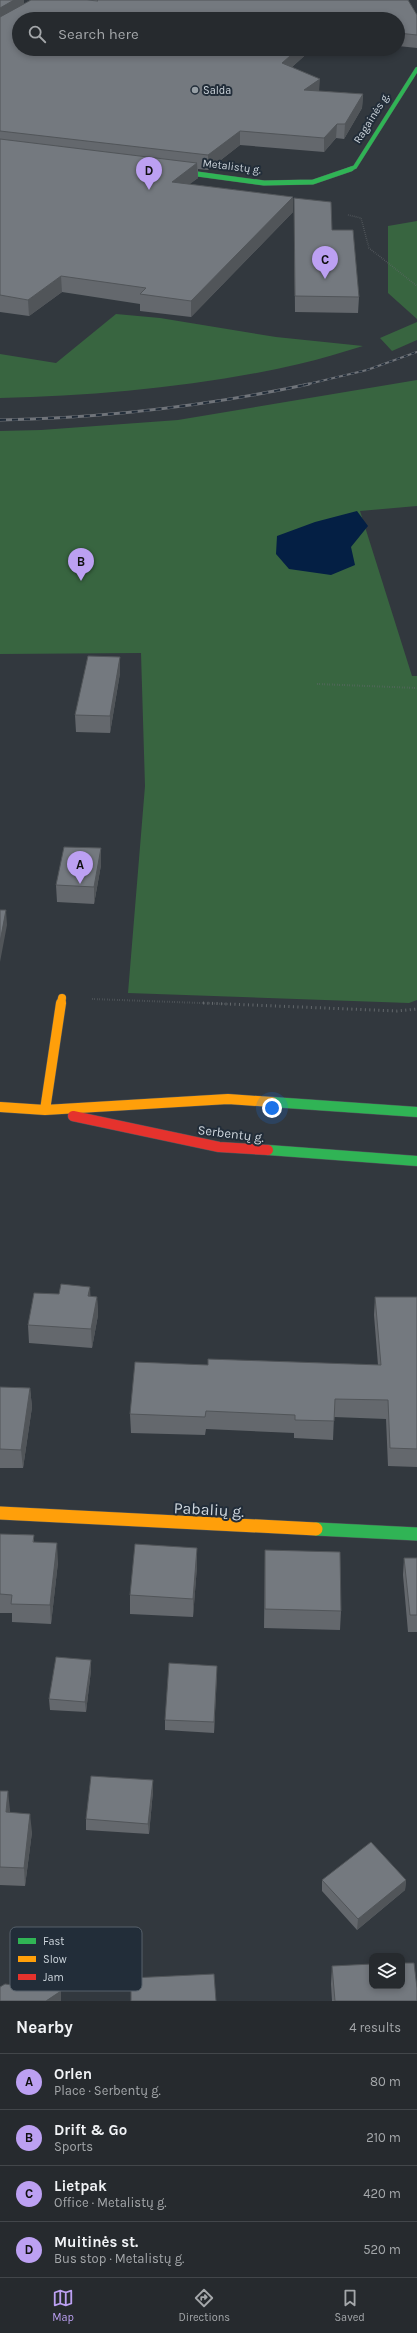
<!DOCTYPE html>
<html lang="en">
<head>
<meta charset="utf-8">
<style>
	:root { --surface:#262a2e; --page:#32363a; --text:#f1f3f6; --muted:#a4a7aa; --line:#42464a; --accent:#bca0f2 }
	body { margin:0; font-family:Karla,sans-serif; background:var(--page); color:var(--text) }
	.controls { position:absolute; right:12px; bottom:12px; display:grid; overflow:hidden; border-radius:8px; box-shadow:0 2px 6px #0003 }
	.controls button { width:36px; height:36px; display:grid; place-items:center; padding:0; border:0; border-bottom:1px solid var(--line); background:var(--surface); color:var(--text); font:20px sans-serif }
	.you { position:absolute; left:272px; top:1108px; width:14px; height:14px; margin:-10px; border:3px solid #fff; border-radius:50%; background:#1a73e8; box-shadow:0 0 0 6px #1a73e833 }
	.badge { display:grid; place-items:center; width:26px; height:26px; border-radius:50%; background:var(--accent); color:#111; font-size:13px; font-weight:700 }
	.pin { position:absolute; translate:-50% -33px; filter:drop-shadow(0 1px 2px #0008) }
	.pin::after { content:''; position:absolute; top:21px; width:14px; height:12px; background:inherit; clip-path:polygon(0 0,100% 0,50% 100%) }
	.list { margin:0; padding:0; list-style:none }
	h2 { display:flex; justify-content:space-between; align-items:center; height:52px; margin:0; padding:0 16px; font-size:17px }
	h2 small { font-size:13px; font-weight:400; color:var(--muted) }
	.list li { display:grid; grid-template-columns:26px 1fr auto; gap:12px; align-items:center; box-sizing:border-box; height:56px; padding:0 16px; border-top:1px solid var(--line) }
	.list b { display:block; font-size:15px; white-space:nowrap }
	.list p { margin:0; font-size:13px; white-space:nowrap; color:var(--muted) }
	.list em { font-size:13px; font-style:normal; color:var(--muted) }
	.icon { flex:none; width:22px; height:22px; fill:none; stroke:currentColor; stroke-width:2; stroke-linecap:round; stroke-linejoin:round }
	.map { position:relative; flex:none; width:417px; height:2001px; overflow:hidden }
	.search { position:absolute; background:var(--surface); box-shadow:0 2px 6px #0003; left:12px; right:12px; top:12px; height:44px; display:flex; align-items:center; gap:10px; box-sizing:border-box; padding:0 14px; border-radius:22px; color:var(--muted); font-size:15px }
	.sheet { height:276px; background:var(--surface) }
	nav { display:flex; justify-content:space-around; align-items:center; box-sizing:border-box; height:56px; border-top:1px solid var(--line); background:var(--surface); font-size:11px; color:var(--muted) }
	nav a { display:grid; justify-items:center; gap:2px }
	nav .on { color:var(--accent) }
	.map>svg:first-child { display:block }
	.green { fill:#386540 }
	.water { fill:#041f44 }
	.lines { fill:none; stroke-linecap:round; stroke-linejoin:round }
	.fast-far3-casing { stroke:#51575c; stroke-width:4.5 }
	.fast-far2-casing { stroke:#51575c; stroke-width:5.5 }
	.fast-far1-casing { stroke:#51575c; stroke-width:11 }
	.fast-casing { stroke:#51575c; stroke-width:14 }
	.slow-far2-casing { stroke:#51575c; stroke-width:9 }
	.slow-far1-casing { stroke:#51575c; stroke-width:11 }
	.slow-casing { stroke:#51575c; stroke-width:14 }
	.jam-casing { stroke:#51575c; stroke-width:11 }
	.path-far2 { stroke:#63686c; stroke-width:1.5; stroke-dasharray:0.5 1.5; stroke-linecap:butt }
	.path-far1 { stroke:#63686c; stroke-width:2; stroke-dasharray:0.5 2; stroke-linecap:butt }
	.path { stroke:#63686c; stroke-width:3; stroke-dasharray:1 3.5; stroke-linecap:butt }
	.fast-far3 { stroke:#30b455; stroke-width:4 }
	.fast-far2 { stroke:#30b455; stroke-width:5 }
	.fast-far1 { stroke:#30b455; stroke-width:10 }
	.fast { stroke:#30b455; stroke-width:13 }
	.slow-far2 { stroke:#ff9f0a; stroke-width:8 }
	.slow-far1 { stroke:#ff9f0a; stroke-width:10 }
	.slow { stroke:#ff9f0a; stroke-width:13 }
	.jam { stroke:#e5322d; stroke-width:10 }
	.rail-far1-casing { stroke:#70747a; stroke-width:2 }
	.rail-casing { stroke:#70747a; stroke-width:3 }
	.rail-far1 { stroke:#222d39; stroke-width:1.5; stroke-dasharray:4; stroke-linecap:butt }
	.rail { stroke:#222d39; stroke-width:2; stroke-dasharray:6; stroke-linecap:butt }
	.wall { fill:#64686d }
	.shaded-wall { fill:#515559 }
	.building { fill:#74797f; stroke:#515559 }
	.poi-dot { fill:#979fa5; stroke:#222d39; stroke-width:1.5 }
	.labels { text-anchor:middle; stroke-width:4; stroke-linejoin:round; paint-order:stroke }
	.far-poi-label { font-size:11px; fill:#ced6dd; stroke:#222d39; text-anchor:start }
	.far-street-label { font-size:11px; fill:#ced6dd; stroke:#222d39 }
	.street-label { font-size:13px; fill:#ced6dd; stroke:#222d39 }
	.near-street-label { font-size:16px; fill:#ced6dd; stroke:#222d39 }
	.key { fill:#222d39; stroke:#56606a; stroke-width:1 }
	.key-label { font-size:11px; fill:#ced6dd }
</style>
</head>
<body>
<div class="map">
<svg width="417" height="2001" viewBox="0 0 417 2001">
	<rect width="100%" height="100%" fill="#32383e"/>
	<!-- green -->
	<path class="green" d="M417,221V319L388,293V226Z
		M116,314L160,318L276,337L363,346C342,352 321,359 299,364C205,386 97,396 0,398V354L56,363Z
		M417,322V340L392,351L380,338Z
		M417,380V506L360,511L412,676H417V1000L409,1003L128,993L145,786L141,653L0,654V431L41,430L178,420Z"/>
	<!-- water -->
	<path class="water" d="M357,511L368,526L351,547L355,565L331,575L289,569L276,554L277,536L315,522Z"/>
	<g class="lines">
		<defs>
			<path id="fast-far3" d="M348,170L355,167L417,69"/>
			<path id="fast-far2" d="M168,170L264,183L313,182L351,169"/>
			<path id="fast-far1" d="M272,1102L417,1112
				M268,1150L417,1161"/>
			<path id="fast" d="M316,1529L417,1534"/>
			<path id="slow-far2" d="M61,1004L62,998"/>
			<path id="slow-far1" d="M0,1107L45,1110L228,1099L272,1102
				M45,1110L61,1003"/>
			<path id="slow" d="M0,1513L316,1529"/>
			<path id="jam" d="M73,1116L219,1147L268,1150"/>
		</defs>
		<!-- fast-far3 casing -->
		<use href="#fast-far3" class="fast-far3-casing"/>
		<!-- fast-far2 casing -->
		<use href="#fast-far2" class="fast-far2-casing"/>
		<!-- fast-far1 casing -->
		<use href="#fast-far1" class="fast-far1-casing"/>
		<!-- fast casing -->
		<use href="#fast" class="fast-casing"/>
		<!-- slow-far2 casing -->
		<use href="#slow-far2" class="slow-far2-casing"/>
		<!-- slow-far1 casing -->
		<use href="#slow-far1" class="slow-far1-casing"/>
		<!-- slow casing -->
		<use href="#slow" class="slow-casing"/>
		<!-- jam casing -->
		<use href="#jam" class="jam-casing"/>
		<!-- path-far2 -->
		<path class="path-far2" d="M348,215L361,218L369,248L417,286"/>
		<!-- path-far1 -->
		<path class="path-far1" d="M317,684L417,688
			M92,999L228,1004"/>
		<!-- path -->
		<path class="path" d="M203,1003L397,1011L417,1009"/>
		<!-- fast-far3 -->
		<use href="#fast-far3" class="fast-far3"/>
		<!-- fast-far2 -->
		<use href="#fast-far2" class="fast-far2"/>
		<!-- fast-far1 -->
		<use href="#fast-far1" class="fast-far1"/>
		<!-- fast -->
		<use href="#fast" class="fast"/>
		<!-- slow-far2 -->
		<use href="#slow-far2" class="slow-far2"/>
		<!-- slow-far1 -->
		<use href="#slow-far1" class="slow-far1"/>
		<!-- slow -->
		<use href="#slow" class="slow"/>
		<!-- jam -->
		<use href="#jam" class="jam"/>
		<defs>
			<path id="rail-far1" d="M304,385L367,370L417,352"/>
			<path id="rail" d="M0,420C104,418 207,406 309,384"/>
		</defs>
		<!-- rail-far1 casing -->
		<use href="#rail-far1" class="rail-far1-casing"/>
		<!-- rail casing -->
		<use href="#rail" class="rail-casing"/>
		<!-- rail-far1 -->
		<use href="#rail-far1" class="rail-far1"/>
		<!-- rail -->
		<use href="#rail" class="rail"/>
	</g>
	<!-- wall -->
	<path class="wall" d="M0,0H24V4L31,0H408L417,15V48L398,46V19L19,49H312L292,67L319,91L363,94L362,108L344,139L336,138L324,152L240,145L208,170L198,169V178L189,184L293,197V212L191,317L140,311V304L62,292L29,316L0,312Z
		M294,198L332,230L359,297L358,313L295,312Z
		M120,673L110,733L76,732L75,715Z
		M101,848V865L94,904L57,902L56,885Z
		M91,1296L97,1297L98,1315L92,1348L29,1343L28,1325Z
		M375,1297H417V1467L388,1466L386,1419L334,1417L333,1440L294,1438V1433L206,1429L205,1435L131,1433L130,1414L208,1365H378L374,1315Z
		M0,1387L30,1388L32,1407L23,1468H0Z
		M0,1534L34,1535V1542L58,1562L51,1624L12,1622V1613H0Z
		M197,1548V1566L193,1617L130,1614V1595Z
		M265,1550L341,1611L340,1630L264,1628Z
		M404,1558H417V1632H408L403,1575Z
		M91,1660V1670L86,1712L50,1710L49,1699Z
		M217,1666L214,1733L165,1730V1720Z
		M0,1791L10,1810V1812L32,1832L25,1886L0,1885Z
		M153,1791L149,1834L86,1830V1819Z
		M322,1880H406L405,1890L357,1930L322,1891Z
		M332,1966L417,2001H332L331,1984Z"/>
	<!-- shaded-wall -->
	<path class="shaded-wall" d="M14,0H24V7L0,20V8Z
		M298,49H312L282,76V63Z
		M320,79L319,92L304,90Z
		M363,94L362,108L344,139L345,124Z
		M337,124L336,138L324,152V138Z
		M240,131V145L208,170V155Z
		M197,163L198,178L173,197L172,182Z
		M293,197V212L191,317V301Z
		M61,276L62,292L29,316L28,300Z
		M120,657V673L110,733V716Z
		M101,848V865L94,904V887Z
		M6,910L7,925L0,962V942Z
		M90,1287L91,1305L88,1296Z
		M97,1297L98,1315L92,1348L91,1329Z
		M30,1388L32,1407L23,1468L21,1450Z
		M57,1543L58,1562L51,1624L50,1605Z
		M197,1548V1566L193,1617V1599Z
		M91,1660V1670L86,1712L85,1702Z
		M217,1666V1676L214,1733V1722Z
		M153,1780V1791L149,1834L148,1824Z
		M8,1791L10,1810L8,1830L6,1812Z
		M30,1814L32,1832L25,1886L24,1868Z
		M406,1880L405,1890L357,1930L358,1919Z
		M61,1991V2001H46Z"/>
	<!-- building -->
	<path class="building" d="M0,0H14L0,8Z
		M31,0H87L98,1L97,0H408L417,15V35L398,33V19H19V49H298L282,63L320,79L304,90L363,94L345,124H337L324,138L240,131L208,155L0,131V17Z
		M0,139L197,163L172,182L293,197L191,301L140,294L146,288L61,276L28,300L0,295Z
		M294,198L331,202L332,230H353L359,297L295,296Z
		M88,656L120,657L110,716L75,715Z
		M64,847L101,848L94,887L56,885Z
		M0,910H6L0,942Z
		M61,1284L90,1287L88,1296L97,1297L91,1329L28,1325L34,1293L59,1294Z
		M375,1297H417V1449L390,1448L388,1400L335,1399L334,1421L295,1420V1415L206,1411L205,1417L130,1414L135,1362L208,1365V1359L381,1365Z
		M0,1387L30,1388L21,1450L0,1449Z
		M0,1534L34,1535L33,1542L57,1543L50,1605L11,1604L12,1595L0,1594Z
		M135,1544L197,1548L193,1599L130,1595Z
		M265,1550L340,1552L341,1611L265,1609Z
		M404,1558H417V1615H410Z
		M56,1657L91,1660L85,1702L49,1699Z
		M169,1663L217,1666L214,1722L165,1720Z
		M91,1776L153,1780L148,1824L86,1819Z
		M0,1791H8L6,1812L30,1814L24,1868L0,1867Z
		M371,1842L406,1880L358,1919L322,1880Z
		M402,1963H414L417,1988V2001H335L332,1966L372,1964V1986H402Z
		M214,1974L216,2001H131V1978Z
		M5,1984L61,1991L46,2001H0V1987Z"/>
	<!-- markers -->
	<circle class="poi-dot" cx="195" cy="90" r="4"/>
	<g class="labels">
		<!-- far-poi labels -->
		<g class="far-poi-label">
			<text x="203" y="94">Salda</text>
		</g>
		<!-- far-street labels -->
		<g class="far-street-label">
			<text transform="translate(371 118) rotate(-58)" y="4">Ragainės g.</text>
			<text transform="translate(232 166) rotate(7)" y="4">Metalistų g.</text>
		</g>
		<!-- street labels -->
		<g class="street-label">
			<text transform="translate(231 1133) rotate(7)" y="5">Serbentų g.</text>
		</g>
		<!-- near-street labels -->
		<g class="near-street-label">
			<text transform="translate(209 1509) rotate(3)" y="6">Pabalių g.</text>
		</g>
	</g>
	<!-- legend -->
	<rect x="10" y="1927" width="132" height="64" rx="6" class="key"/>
	<rect x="18" y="1938" width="18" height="6" fill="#30b455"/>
	<rect x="18" y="1956" width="18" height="6" fill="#ff9f0a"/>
	<rect x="18" y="1974" width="18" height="6" fill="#e5322d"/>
	<g class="key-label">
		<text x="43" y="1945">Fast</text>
		<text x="43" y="1963">Slow</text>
		<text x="43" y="1981">Jam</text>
	</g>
</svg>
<div class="controls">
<button><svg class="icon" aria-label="layers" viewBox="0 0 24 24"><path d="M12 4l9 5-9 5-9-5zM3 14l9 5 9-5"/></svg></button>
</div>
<div class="you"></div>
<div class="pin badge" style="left:80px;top:884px">A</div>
<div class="pin badge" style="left:81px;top:581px">B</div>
<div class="pin badge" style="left:325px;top:279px">C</div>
<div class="pin badge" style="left:149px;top:190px">D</div>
<div class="search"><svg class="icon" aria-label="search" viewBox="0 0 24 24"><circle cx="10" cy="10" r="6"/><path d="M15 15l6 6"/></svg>Search here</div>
</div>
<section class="sheet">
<h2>Nearby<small>4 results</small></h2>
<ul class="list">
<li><span class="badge">A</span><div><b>Orlen</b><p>Place · Serbentų g.</p></div><em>80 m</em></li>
<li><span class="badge">B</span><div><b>Drift &amp; Go</b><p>Sports</p></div><em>210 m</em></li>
<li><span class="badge">C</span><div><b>Lietpak</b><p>Office · Metalistų g.</p></div><em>420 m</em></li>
<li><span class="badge">D</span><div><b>Muitinės st.</b><p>Bus stop · Metalistų g.</p></div><em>520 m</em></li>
</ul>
</section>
<nav>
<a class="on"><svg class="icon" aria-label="map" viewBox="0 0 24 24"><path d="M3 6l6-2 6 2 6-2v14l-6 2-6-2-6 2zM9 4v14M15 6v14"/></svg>Map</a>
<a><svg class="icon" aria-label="directions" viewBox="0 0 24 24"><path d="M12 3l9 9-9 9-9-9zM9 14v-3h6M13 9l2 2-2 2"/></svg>Directions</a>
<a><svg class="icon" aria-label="saved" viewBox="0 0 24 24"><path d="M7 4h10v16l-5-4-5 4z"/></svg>Saved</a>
</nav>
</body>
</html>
